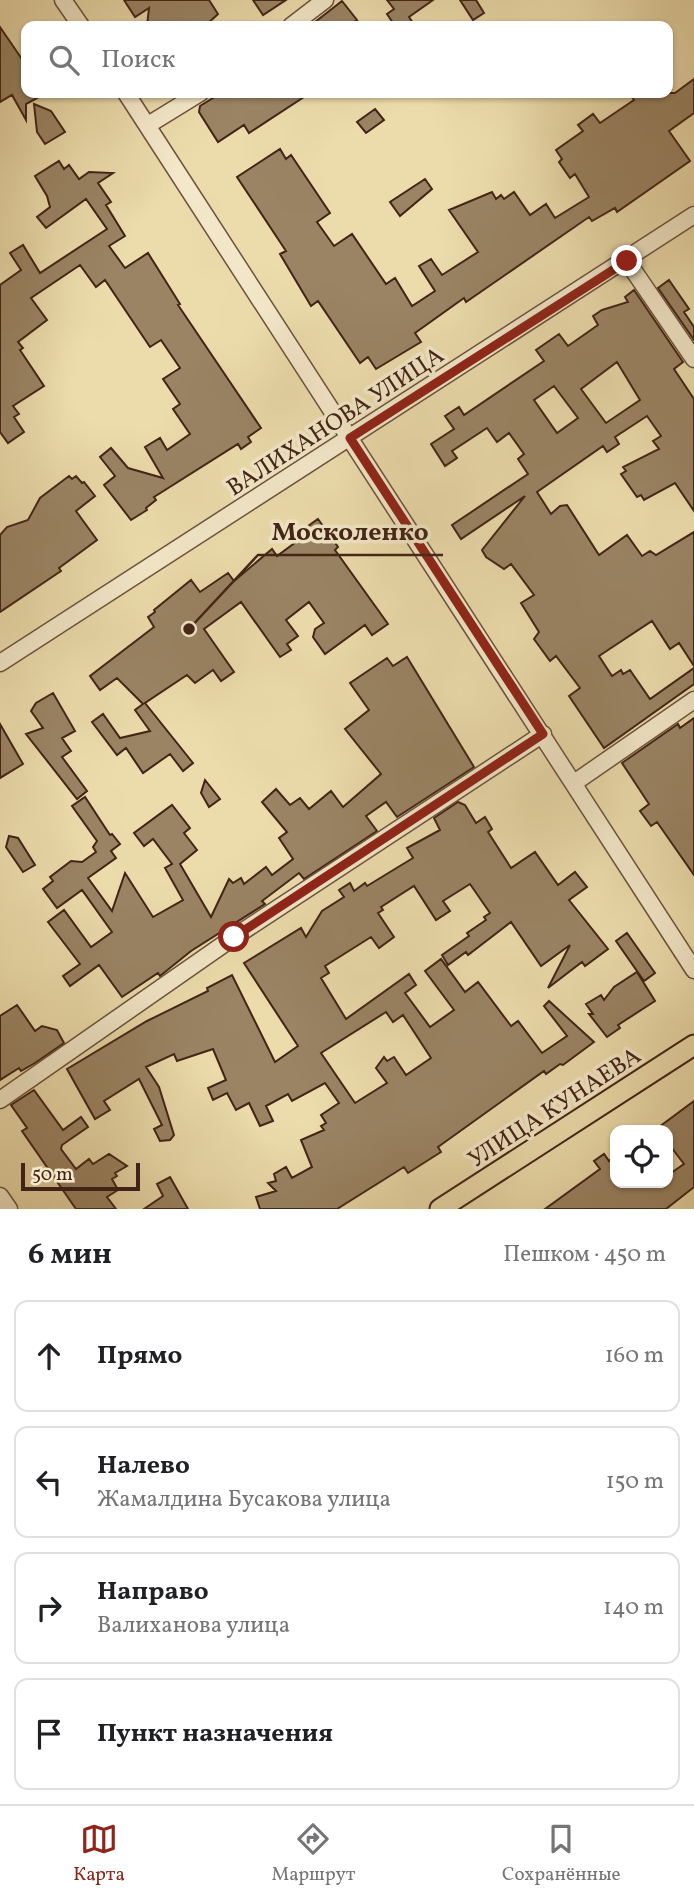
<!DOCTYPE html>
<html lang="ru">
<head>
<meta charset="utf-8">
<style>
	:root { --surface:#fff; --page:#f2f2f2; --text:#202124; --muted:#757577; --line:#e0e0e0; --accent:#8f2418 }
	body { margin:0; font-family:Vollkorn,serif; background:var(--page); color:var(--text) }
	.controls { position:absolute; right:21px; bottom:21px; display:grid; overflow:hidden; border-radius:14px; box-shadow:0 2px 5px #0004 }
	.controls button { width:63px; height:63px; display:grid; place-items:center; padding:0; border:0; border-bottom:2px solid var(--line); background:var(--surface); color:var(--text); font:35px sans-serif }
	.scale { position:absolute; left:21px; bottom:18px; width:119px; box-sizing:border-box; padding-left:7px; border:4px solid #422416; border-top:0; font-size:19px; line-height:24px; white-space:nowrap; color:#422416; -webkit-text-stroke:5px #f3e8c9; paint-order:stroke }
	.stop { position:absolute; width:21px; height:21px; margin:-16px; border:5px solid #8f2418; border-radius:50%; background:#fff }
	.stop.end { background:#8f2418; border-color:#fff; box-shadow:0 2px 7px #0008 }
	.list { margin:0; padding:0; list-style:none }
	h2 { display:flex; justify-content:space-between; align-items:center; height:91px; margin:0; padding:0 28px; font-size:30px }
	h2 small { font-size:23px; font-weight:400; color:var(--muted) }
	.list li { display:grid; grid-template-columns:46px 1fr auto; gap:21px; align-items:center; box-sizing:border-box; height:112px; margin:0 14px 14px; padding:0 14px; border:2px solid var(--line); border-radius:14px }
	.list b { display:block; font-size:26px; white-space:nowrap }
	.list p { margin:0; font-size:23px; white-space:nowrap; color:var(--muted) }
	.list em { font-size:23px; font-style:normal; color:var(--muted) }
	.icon { flex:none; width:38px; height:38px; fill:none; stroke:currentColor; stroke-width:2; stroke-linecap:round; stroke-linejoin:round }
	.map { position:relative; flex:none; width:694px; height:1209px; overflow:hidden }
	.search { position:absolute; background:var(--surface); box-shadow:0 2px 5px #0004; left:21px; right:21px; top:21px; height:77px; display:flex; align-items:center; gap:18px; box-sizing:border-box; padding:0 24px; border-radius:14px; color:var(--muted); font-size:26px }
	.sheet { height:595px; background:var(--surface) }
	nav { display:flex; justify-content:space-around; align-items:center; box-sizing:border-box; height:98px; border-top:2px solid var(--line); background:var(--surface); font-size:19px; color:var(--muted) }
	nav a { display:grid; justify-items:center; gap:4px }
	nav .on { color:var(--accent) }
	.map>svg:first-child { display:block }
	.building { fill:#9a8464; stroke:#422416; stroke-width:2; fill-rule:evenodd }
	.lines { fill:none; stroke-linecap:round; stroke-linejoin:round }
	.minor-casing { stroke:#6c523c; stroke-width:19 }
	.major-casing { stroke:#422416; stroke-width:23 }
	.minor { stroke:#f3e8c9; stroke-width:16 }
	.major { stroke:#ecdcac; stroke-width:19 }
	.route { stroke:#8f2418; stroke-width:9 }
	.labels { text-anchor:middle; stroke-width:7; stroke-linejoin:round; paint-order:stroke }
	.street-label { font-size:24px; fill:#422416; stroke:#f3e8c9 }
	.leader { fill:none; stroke:#422416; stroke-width:2.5 }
	.callout-dot { fill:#422416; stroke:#f3e8c9; stroke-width:2.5 }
	.callout-label { font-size:26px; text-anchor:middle; font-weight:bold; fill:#422416; stroke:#f3e8c9; stroke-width:7; stroke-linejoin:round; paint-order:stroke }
</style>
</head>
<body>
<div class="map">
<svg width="694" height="1209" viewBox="0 0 694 1209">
	<rect width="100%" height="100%" fill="#ecdcac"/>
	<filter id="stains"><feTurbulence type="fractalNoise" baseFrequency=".00286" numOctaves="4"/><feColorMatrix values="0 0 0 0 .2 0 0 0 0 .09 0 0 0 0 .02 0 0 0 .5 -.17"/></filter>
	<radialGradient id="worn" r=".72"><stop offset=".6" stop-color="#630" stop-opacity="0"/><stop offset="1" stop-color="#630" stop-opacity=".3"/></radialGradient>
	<!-- building -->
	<path class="building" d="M124,0H209L218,14L205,26H147L149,8L135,17Z
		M253,0H286L263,15Z
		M387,0H433L409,17L415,26H395L387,14L394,9Z
		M460,0H476L484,13L473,20Z
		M342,1L357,20L348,26H310Z
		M0,27L26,65V93H46L26,104V120L12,95L0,102Z
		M694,79V113L669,131L690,161L617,212L615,208L592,221L589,217L466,302L464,298L415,333L421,342L376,369L368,357L360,363L318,301L311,306L280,254L286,251L237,177L280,149L286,159L291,155L330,213L317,222L334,246L352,234L386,284L395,278L412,306L435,291L419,266L431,259L442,275L478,252L449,210L492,192L496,199L501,195L504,199L514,192L530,215L546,204L555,218L589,197L575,174L570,178L559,162L562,159L556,150L583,131L578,125L593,114L600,123L634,100L629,93H675Z
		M221,93H310L249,133L244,125L218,142L199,112L200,106Z
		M34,104L51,111L65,132L45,144L37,132Z
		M375,109L384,120L366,133L357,122Z
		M59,161L64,169L69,165L79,179L89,172L113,173L98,183L111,202L106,205L125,236L109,246L125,268L148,253L180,304L178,305L261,428L248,437L251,442L241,449L238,444L154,497L156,500L146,508L147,510L131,520L104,485L115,476L100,457L111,448L128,468L163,478L145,447L160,438L167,450L190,434L173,409L180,404L163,379L180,368L161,340L150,347L105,280L96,287L80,265L31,298L47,320L18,342L23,348L20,350L44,386L13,406L19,414L14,417L24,432L8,443L0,432V285L21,270L10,253L23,245L40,273L107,229L86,199L46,228L37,217L50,207L47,196L35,176Z
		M425,179L432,189L400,216L390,202Z
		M669,280L689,309L684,312L694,327V340L658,288Z
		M634,290L683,362L674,369L694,399V511L675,483L644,500L641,495L637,497L621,474L626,471L623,467L659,449L653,441L661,436L647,416L615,437L619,444L607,452L603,446L537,492L551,514L560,506L567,505L599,555L627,535L642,556L650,551L656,555L694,532V666L679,643L670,649L652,621L599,656L612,676L621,670L623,674L630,670L650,699L694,668V684L604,748L569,696L580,688L556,656L550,661L534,639L539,632L521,603L534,595L511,564L504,569L486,557L482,550L525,496L461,539L452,525L528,474L518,459L524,454L509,433L497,442L487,428L452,451L457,458L445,466L431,444L454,429L445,416L459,407L464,415L544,361L536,350L559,334L568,346L598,325L593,316L602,310L628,302L625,297ZM617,362L640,400L606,423L581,389ZM554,386L578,418L557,433L534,400Z
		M69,476L72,479L76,476L82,483L84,482L95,496L76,511L97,540L59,568L61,571L0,612V535L7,527L28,520L40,498Z
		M318,519L338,547L335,550L388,624L372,635L365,625L325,654L313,637L315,629L324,623L309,602L286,620L298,636L287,644L291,650L280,657L241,602L204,629L234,672L221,681L213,670L195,683L187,675L145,703L193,763L183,771L170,754L143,773L126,748L117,755L92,722L103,714L120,738L150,731L135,710L143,704L117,678L100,690L90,676L154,627L148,617L155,612L154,610L191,580L200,592L228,573L234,581L272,549L277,556L300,539L297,534Z
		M407,657L474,767L397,817L386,802L366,816L377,831L304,879L299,873L262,901L265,904L191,951L160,976L158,973L122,997L99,965L70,986L63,976L80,964L48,922L64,910L91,947L112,932L82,890L57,908L43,889L53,881L50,877L71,861L82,862L96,852L93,847L97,841L72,806L85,797L110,835L112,834L120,844L111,851L116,858L88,878L112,911L125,873L153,917L183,900L165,868L172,864L153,839L144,846L134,833L172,805L190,828L184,833L197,850L180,864L211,917L229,879L233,883L241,878L244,884L266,867L272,875L293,859L279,838L287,832L262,802L276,789L290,805L300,798L309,809L331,791L343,807L381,774L345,729L369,710L350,683L387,658L393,666Z
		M53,693L75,731L62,738L71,751L62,757L87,791L77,799L26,734L43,728L31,711L36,703Z
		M694,718V875L657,822L651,826L640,811L649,804L622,763L678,724L680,728Z
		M0,724L23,764L0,778Z
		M205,780L220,799L209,807L201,793Z
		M458,802L465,805L476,823L485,817L492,829L488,832L511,868L535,852L558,885L575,872L587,887L569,900L608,949L585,966L582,962L548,988L570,945L541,966L511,922L468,955L466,952L448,965L442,955L469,936L467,933L486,920L484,917L490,913L470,884L443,901L450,911L436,920L414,886L381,907L383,910L378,913L394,937L379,948L371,937L325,966L329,973L321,978L346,1019L409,974L416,985L405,993L430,1027L454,1010L425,971L441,959L465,992L478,982L511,1026L518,1021L542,1053L567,1036L544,1006L549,1001L594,1042L563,1065L560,1064L546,1074L544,1071L438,1147L441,1152L408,1173L404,1167L337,1209H260L256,1197L276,1191L268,1183L276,1181L274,1174L286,1167L292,1178L312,1167L301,1140L324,1130L321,1126L326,1123L321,1115L339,1103L325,1083L292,1101L288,1094L266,1106L273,1121L260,1126L249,1103L236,1110L227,1093L213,1100L208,1088L226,1080L213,1049L177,1061L174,1054L146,1067L159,1087L174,1135L170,1140L160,1141L154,1129L162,1125L139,1079L104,1101L110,1110L95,1119L67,1069L147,1021L208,991L207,988L232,975L275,1062L298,1046L244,963L301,928L306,937L322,911L344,897L339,890L350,883L354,891L365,883L367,886L413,858L407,848L440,830L434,818ZM386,1012L393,1022L403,1015L431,1058L406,1075L394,1057L387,1061L384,1057L376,1068L387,1083L355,1103L321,1053Z
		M9,836L18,838L35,865L23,872L6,847Z
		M627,933L655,973L644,981L616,941Z
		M637,972L655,1001L618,1025L620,1028L607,1037L589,1014H593L586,1004L601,995L604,1000L614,987Z
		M17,1005L35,1031L42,1026L57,1030L64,1043L35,1063L21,1071L19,1068L0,1080V1016Z
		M34,1090L63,1130L81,1117L88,1127L62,1145L61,1149L76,1169L89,1159L93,1164L109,1154L127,1166L115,1173L117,1176L112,1179L118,1190L107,1197L116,1209H76L22,1131L27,1128L11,1105Z
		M694,1101V1187L666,1209H545L600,1169L594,1161L604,1154L609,1161L615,1156V1183H668V1175L684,1164L668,1143V1130H655Z
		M170,1177L188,1209H144L163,1196L157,1184Z"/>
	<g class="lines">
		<defs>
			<path id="minor" d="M63,0L81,26
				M291,26L325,0
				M126,93L694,970
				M148,125L200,93
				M627,261L694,359
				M0,663L694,215
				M574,783L694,700
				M0,1100L234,937L543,734
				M0,1196L9,1209"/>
			<path id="major" d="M440,1209L694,1045"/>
		</defs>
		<!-- minor casing -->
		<use href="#minor" class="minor-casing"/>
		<!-- major casing -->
		<use href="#major" class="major-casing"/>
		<!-- minor -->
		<use href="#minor" class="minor"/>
		<!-- major -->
		<use href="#major" class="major"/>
	</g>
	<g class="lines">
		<!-- route -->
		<path class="route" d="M234,937L543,734L350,438L627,261"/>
	</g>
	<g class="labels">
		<!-- street labels -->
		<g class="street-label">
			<text transform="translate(335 421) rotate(-33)" y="8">ВАЛИХАНОВА УЛИЦА</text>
			<text transform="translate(554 1107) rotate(-33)" y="8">УЛИЦА КУНАЕВА</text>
		</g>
	</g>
	<!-- callouts -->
	<path class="leader" d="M189 629L258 555H443"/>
	<circle class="callout-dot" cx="189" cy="629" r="7"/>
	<g class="callout-label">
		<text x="350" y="540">Москоленко</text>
	</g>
	<rect width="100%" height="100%" filter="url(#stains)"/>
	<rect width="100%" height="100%" fill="url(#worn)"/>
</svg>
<div class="controls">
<button><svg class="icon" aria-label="locate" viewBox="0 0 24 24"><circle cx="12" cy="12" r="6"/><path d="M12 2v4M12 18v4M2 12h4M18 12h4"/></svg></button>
</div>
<div class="scale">50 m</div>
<div class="stop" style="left:234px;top:937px"></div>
<div class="stop end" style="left:627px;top:261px"></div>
<div class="search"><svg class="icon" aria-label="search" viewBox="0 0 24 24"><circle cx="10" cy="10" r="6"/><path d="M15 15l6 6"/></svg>Поиск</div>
</div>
<section class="sheet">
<h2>6 мин<small>Пешком · 450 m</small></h2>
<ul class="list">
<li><svg class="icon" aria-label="ahead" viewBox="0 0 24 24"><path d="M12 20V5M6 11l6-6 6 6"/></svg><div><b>Прямо</b></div><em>160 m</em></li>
<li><svg class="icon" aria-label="left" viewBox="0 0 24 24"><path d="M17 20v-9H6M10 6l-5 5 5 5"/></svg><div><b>Налево</b><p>Жамалдина Бусакова улица</p></div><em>150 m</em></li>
<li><svg class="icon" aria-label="right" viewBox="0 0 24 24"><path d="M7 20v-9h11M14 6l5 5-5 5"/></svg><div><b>Направо</b><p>Валиханова улица</p></div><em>140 m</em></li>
<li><svg class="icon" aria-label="arrive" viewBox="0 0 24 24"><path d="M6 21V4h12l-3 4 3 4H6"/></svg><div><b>Пункт назначения</b></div></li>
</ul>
</section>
<nav>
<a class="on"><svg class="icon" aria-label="map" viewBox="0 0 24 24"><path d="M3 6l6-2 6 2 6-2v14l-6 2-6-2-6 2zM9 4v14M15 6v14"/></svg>Карта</a>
<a><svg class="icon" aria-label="directions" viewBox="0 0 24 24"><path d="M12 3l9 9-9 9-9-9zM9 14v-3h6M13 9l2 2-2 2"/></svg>Маршрут</a>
<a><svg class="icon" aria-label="saved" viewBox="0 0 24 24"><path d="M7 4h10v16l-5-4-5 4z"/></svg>Сохранённые</a>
</nav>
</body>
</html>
